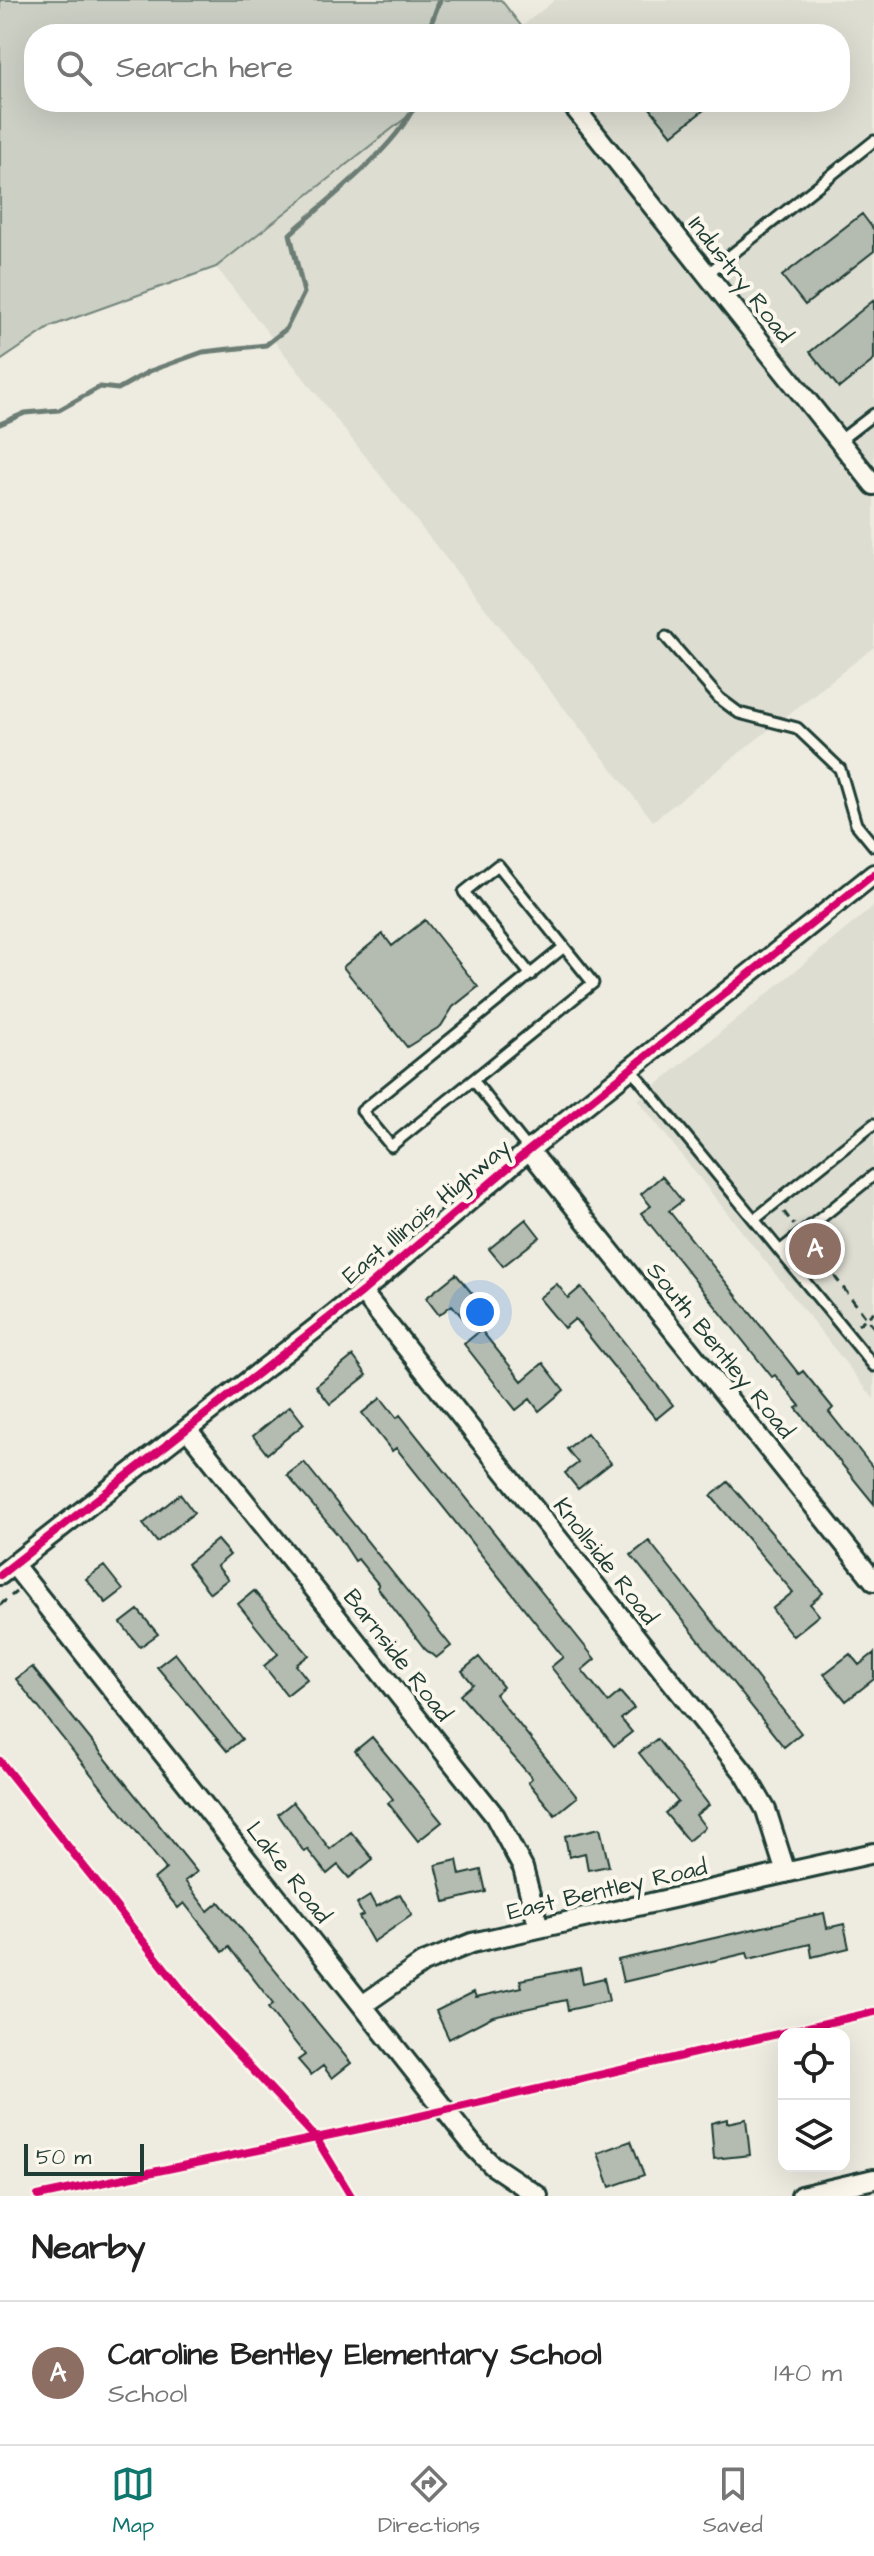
<!DOCTYPE html>
<html lang="en">
<head>
<meta charset="utf-8">
<style>
	:root { --surface:#fff; --page:#f6f6f6; --text:#222; --muted:#767676; --line:#e0e0e0; --accent:#0f766e }
	body { margin:0; font-family:"Architects Daughter",sans-serif; background:var(--page); color:var(--text) }
	.controls { position:absolute; right:24px; bottom:24px; display:grid; overflow:hidden; border-radius:16px; box-shadow:0 8px 32px #0002 }
	.controls button { width:72px; height:72px; display:grid; place-items:center; padding:0; border:0; border-bottom:2px solid var(--line); background:var(--surface); color:var(--text); font:40px sans-serif }
	.scale { position:absolute; left:24px; bottom:20px; width:120px; box-sizing:border-box; padding-left:8px; border:4px solid #1f3d34; border-top:0; font-size:22px; line-height:28px; white-space:nowrap; color:#1f3d34; -webkit-text-stroke:6px #fbf7ec; paint-order:stroke }
	.you { position:absolute; left:480px; top:1312px; width:28px; height:28px; margin:-20px; border:6px solid #fff; border-radius:50%; background:#1a73e8; box-shadow:0 0 0 12px #1a73e833 }
	.badge { display:grid; place-items:center; width:52px; height:52px; border-radius:50%; background:var(--accent); color:#fff; font-size:26px; font-weight:700 }
	.pin { position:absolute; translate:-50% -50%; border:4px solid #fff; box-shadow:0 2px 8px #0006 }
	.list { margin:0; padding:0; list-style:none }
	h2 { display:flex; justify-content:space-between; align-items:center; height:104px; margin:0; padding:0 32px; font-size:34px }
	h2 small { font-size:26px; font-weight:400; color:var(--muted) }
	.list li { display:grid; grid-template-columns:52px 1fr auto; gap:24px; align-items:center; box-sizing:border-box; height:144px; padding:0 32px; border-top:2px solid var(--line) }
	.list b { display:block; font-size:30px; white-space:nowrap }
	.list p { margin:0; font-size:26px; white-space:nowrap; color:var(--muted) }
	.list em { font-size:26px; font-style:normal; color:var(--muted) }
	.icon { flex:none; width:44px; height:44px; fill:none; stroke:currentColor; stroke-width:2; stroke-linecap:round; stroke-linejoin:round }
	.map { position:relative; flex:none; width:874px; height:2196px; overflow:hidden }
	.search { position:absolute; background:var(--surface); box-shadow:0 8px 32px #0002; left:24px; right:24px; top:24px; height:88px; display:flex; align-items:center; gap:20px; box-sizing:border-box; padding:0 28px; border-radius:32px; color:var(--muted); font-size:30px }
	.sheet { height:248px; background:var(--surface) }
	nav { display:flex; justify-content:space-around; align-items:center; box-sizing:border-box; height:112px; border-top:2px solid var(--line); background:var(--surface); font-size:22px; color:var(--muted) }
	nav a { display:grid; justify-items:center; gap:4px }
	nav .on { color:var(--accent) }
	.map>svg:first-child { display:block }
	.built { fill:#ddddd2 }
	.green { fill:#cbcfc4; stroke:#75867c; stroke-width:2 }
	.lines { fill:none; stroke-linecap:round; stroke-linejoin:round }
	.stream { stroke:#6c7d74; stroke-width:5 }
	.building { fill:#b4bbb0; stroke:#1f3d34; stroke-width:2 }
	.service-casing { stroke:#1f3d34; stroke-width:15 }
	.minor-casing { stroke:#1f3d34; stroke-width:24 }
	.path { stroke:#1f3d34; stroke-width:3; stroke-dasharray:8 6; stroke-linecap:butt }
	.service { stroke:#fbf7ec; stroke-width:9 }
	.minor { stroke:#fbf7ec; stroke-width:18 }
	.cycleway-casing { stroke:#fbf7ec; stroke-width:13 }
	.cycleway { stroke:#d6006c; stroke-width:8 }
	.labels { text-anchor:middle; stroke-width:8; stroke-linejoin:round; paint-order:stroke }
	.street-label { font-size:24px; fill:#1f3d34; stroke:#fbf7ec }
</style>
</head>
<body>
<div class="map">
<svg width="874" height="2196" viewBox="0 0 874 2196">
	<rect width="100%" height="100%" fill="#eeece1"/>
	<filter id="ink" filterUnits="userSpaceOnUse"><feTurbulence type="fractalNoise" baseFrequency=".0125" numOctaves="2"/><feDisplacementMap in="SourceGraphic" scale="16" xChannelSelector="R" yChannelSelector="G"/><feConvolveMatrix kernelMatrix="1 2 1 2 8 2 1 2 1" color-interpolation-filters="sRGB"/></filter>
	<g filter="url(#ink)">
		<!-- built -->
		<path class="built" d="M555,0H874V647L653,821L216,267L426,102H840V34H512Z
			M874,906V1399L638,1100Z"/>
		<!-- green -->
		<path class="green" d="M0,0H501L522,27L512,34H34V102H426L216,267L52,326L0,361Z"/>
		<g class="lines">
			<!-- stream -->
			<path class="stream" d="M427,34L440,0
				M0,424L25,413L59,410L100,387L118,389L150,371L203,352L266,345L286,329L304,293L290,234C325,202 400,145 416,102"/>
		</g>
		<!-- building -->
		<path class="building" d="M645,102H714L672,135Z
			M862,214L874,230V251L805,305L782,276Z
			M874,300V360L839,388L810,352Z
			M425,920L478,987L453,1007L441,1026L407,1047L343,967L383,934L392,946Z
			M662,1176L682,1201L669,1211L799,1374L803,1371L833,1408L829,1412L874,1469V1504L796,1408L800,1406L775,1375L772,1377L641,1213L651,1206L641,1194Z
			M526,1219L540,1237L503,1266L489,1249Z
			M456,1274L481,1304L463,1318L452,1305L439,1315L426,1298Z
			M557,1284L568,1298L581,1287L673,1405L656,1419L575,1319L564,1328L539,1298Z
			M481,1330L522,1381L543,1363L564,1390L539,1411L530,1399L516,1410L464,1344Z
			M353,1356L367,1375L330,1404L316,1386Z
			M381,1398L397,1418L400,1415L595,1659L582,1670L608,1702L620,1692L634,1708L621,1719L632,1732L614,1746L551,1667L563,1657L396,1448L392,1451L362,1413Z
			M290,1406L304,1424L267,1454L253,1436Z
			M587,1433L611,1463L578,1489L565,1473L578,1463L567,1449Z
			M304,1462L451,1646L436,1658L425,1649L377,1587L379,1585L358,1559L355,1561L338,1535L287,1475Z
			M728,1482L823,1593L810,1604L819,1615L793,1636L772,1609L793,1592L711,1496Z
			M180,1494L194,1513L157,1542L143,1524Z
			M217,1540L230,1555L217,1566L228,1579L210,1593L187,1564Z
			M649,1541L801,1733L784,1747L631,1555Z
			M104,1566L123,1590L106,1603L86,1579Z
			M254,1591L309,1655L296,1665L307,1679L287,1695L264,1666L278,1654L238,1604Z
			M138,1610L158,1634L140,1647L121,1623Z
			M175,1653L242,1739L227,1751L157,1667Z
			M874,1653V1679L846,1701L824,1674L850,1654L859,1665Z
			M479,1657L503,1687L495,1694L577,1797L555,1815L528,1782L532,1778L460,1695L473,1684L462,1671Z
			M32,1667L197,1872L185,1881L208,1911L219,1902L351,2063L332,2078L323,2066L311,2075L298,2060L305,2055L268,2008L273,2004L229,1947L223,1952L184,1903L178,1908L154,1879L166,1869L16,1679Z
			M372,1737L442,1822L418,1841L388,1803L393,1799L355,1751Z
			M657,1739L709,1805L696,1815L705,1827L688,1841L665,1813L678,1802L639,1753Z
			M293,1802L330,1849L351,1832L373,1859L349,1878L338,1865L327,1874L307,1849L304,1852L278,1814Z
			M600,1828L609,1866L588,1870L585,1853L569,1857L565,1836Z
			M457,1860L460,1875L481,1870L486,1892L445,1902L436,1865Z
			M400,1894L412,1915L373,1942L359,1917L363,1915L357,1904L370,1896L376,1907Z
			M824,1913L827,1928L844,1924L849,1948L812,1957L810,1944L749,1959L747,1953L623,1982L618,1960Z
			M580,1968L583,1983L604,1978L609,2001L568,2010L566,2000L493,2016L449,2039L436,2011L474,1992L476,1997L522,1987L520,1980Z
			M727,2119V2123L746,2119L750,2155L714,2159L711,2123Z
			M631,2141L644,2175L610,2187L598,2153Z"/>
		<g class="lines">
			<defs>
				<path id="service" d="M707,274L874,141
					M839,441L874,414
					M666,637L719,698L739,713L797,728L840,769L856,824L874,846
					M630,1068L874,1366
					M473,1080L391,1146L362,1111L564,947
					M529,1150L473,1080L593,983L498,865L464,892L531,975
					M755,1219L874,1124
					M781,1250L874,1175"/>
				<path id="minor" d="M570,102L874,485
					M529,1150L874,1581
					M362,1292L745,1774L766,1810L786,1873
					M187,1429L495,1816L523,1868L539,1928
					M14,1565L475,2148L492,2165L538,2196
					M0,1575L362,1292L529,1150L874,874
					M364,2004L423,1963L472,1943L874,1853
					M801,2196L874,2179"/>
			</defs>
			<!-- service casing -->
			<use href="#service" class="service-casing"/>
			<!-- minor casing -->
			<use href="#minor" class="minor-casing"/>
			<!-- path -->
			<path class="path" d="M784,1212L794,1225
				M809,1243L874,1328
				M858,1325L874,1312
				M0,1605L16,1592"/>
			<!-- service -->
			<use href="#service" class="service"/>
			<!-- minor -->
			<use href="#minor" class="minor"/>
			<defs>
				<path id="cycleway" d="M0,1575L362,1292L529,1150L874,874
					M0,1761L201,2014L316,2138L351,2196
					M38,2196L407,2119L874,2012"/>
			</defs>
			<!-- cycleway casing -->
			<use href="#cycleway" class="cycleway-casing"/>
			<!-- cycleway -->
			<use href="#cycleway" class="cycleway"/>
		</g>
	</g>
	<g class="labels">
		<!-- street labels -->
		<g class="street-label">
			<text transform="translate(741 279) rotate(52)" y="8">Industry Road</text>
			<text transform="translate(426 1211) rotate(-40)" y="8">East Illinois Highway</text>
			<text transform="translate(721 1350) rotate(51)" y="8">South Bentley Road</text>
			<text transform="translate(606 1561) rotate(52)" y="8">Knollside Road</text>
			<text transform="translate(398 1655) rotate(52)" y="8">Barnside Road</text>
			<text transform="translate(289 1872) rotate(52)" y="8">Lake Road</text>
			<text transform="translate(607 1889) rotate(-13)" y="8">East Bentley Road</text>
		</g>
	</g>
</svg>
<div class="controls">
<button><svg class="icon" aria-label="locate" viewBox="0 0 24 24"><circle cx="12" cy="12" r="6"/><path d="M12 2v4M12 18v4M2 12h4M18 12h4"/></svg></button>
<button><svg class="icon" aria-label="layers" viewBox="0 0 24 24"><path d="M12 4l9 5-9 5-9-5zM3 14l9 5 9-5"/></svg></button>
</div>
<div class="scale">50 m</div>
<div class="you"></div>
<div class="pin badge" style="left:815px;top:1249px;background:#8d6e63">A</div>
<div class="search"><svg class="icon" aria-label="search" viewBox="0 0 24 24"><circle cx="10" cy="10" r="6"/><path d="M15 15l6 6"/></svg>Search here</div>
</div>
<section class="sheet">
<h2>Nearby<small></small></h2>
<ul class="list">
<li><span class="badge" style="background:#8d6e63">A</span><div><b>Caroline Bentley Elementary School</b><p>School</p></div><em>140 m</em></li>
</ul>
</section>
<nav>
<a class="on"><svg class="icon" aria-label="map" viewBox="0 0 24 24"><path d="M3 6l6-2 6 2 6-2v14l-6 2-6-2-6 2zM9 4v14M15 6v14"/></svg>Map</a>
<a><svg class="icon" aria-label="directions" viewBox="0 0 24 24"><path d="M12 3l9 9-9 9-9-9zM9 14v-3h6M13 9l2 2-2 2"/></svg>Directions</a>
<a><svg class="icon" aria-label="saved" viewBox="0 0 24 24"><path d="M7 4h10v16l-5-4-5 4z"/></svg>Saved</a>
</nav>
</body>
</html>
